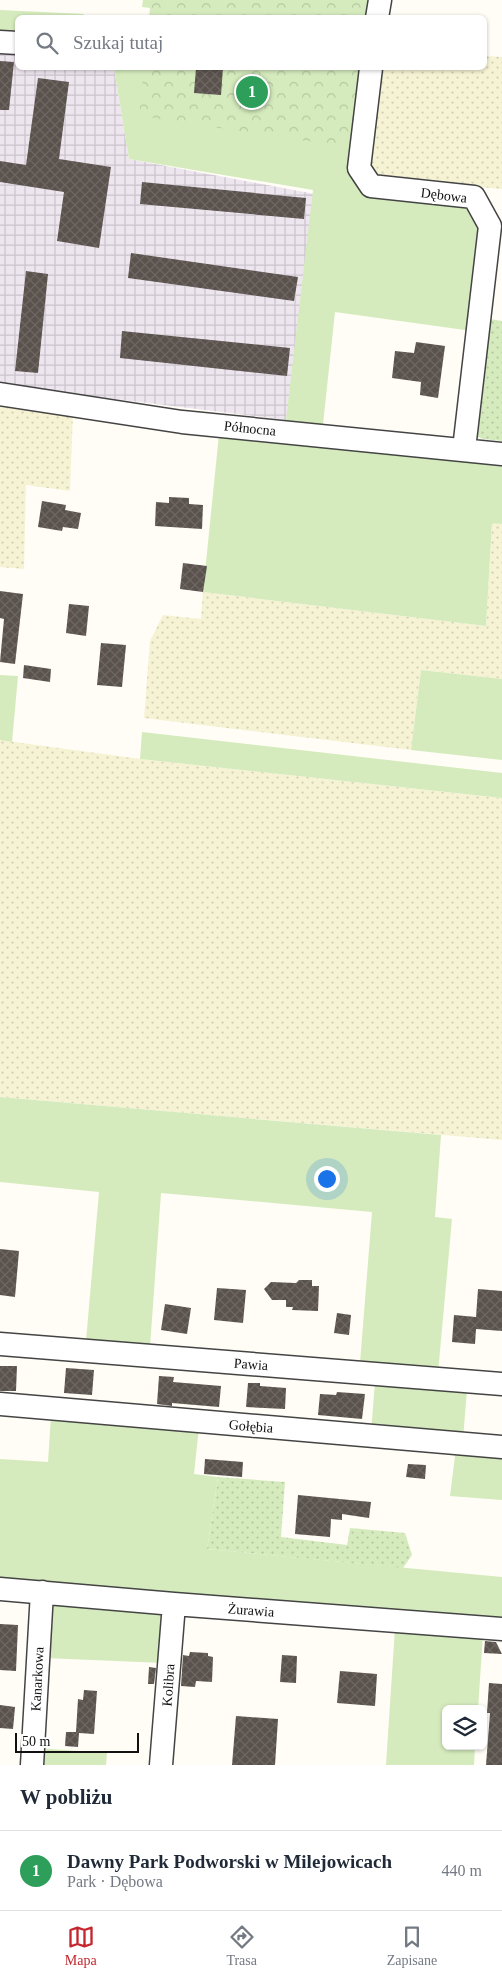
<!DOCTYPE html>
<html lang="pl">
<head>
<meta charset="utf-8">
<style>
	:root { --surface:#fff; --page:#f6f6f7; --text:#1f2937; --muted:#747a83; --line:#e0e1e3; --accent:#c4262e }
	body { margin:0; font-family:"Times New Roman",serif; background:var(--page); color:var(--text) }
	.controls { position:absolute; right:15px; bottom:15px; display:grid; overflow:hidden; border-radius:8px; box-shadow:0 1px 4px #0004 }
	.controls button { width:45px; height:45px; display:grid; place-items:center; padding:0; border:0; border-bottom:1px solid var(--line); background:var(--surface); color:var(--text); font:25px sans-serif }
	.scale { position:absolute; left:15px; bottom:12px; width:124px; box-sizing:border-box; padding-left:5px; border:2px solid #111; border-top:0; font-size:14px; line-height:18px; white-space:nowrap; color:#111; -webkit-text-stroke:4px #fff; paint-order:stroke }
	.you { position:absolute; left:326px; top:1178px; width:18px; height:18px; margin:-12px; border:4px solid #fff; border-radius:50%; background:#1a73e8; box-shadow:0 0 0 8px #1a73e833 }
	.badge { display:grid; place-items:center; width:32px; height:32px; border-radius:50%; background:var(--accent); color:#fff; font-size:16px; font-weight:700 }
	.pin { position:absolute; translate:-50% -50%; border:2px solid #fff; box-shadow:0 1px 5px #0006 }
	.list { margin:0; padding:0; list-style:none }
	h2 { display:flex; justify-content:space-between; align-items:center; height:65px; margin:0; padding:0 20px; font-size:21px }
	h2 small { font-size:16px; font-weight:400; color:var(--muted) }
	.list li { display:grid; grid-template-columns:32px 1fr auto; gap:15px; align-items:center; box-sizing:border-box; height:80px; padding:0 20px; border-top:1px solid var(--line) }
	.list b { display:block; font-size:19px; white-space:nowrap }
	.list p { margin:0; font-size:16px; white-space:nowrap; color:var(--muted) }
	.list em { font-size:16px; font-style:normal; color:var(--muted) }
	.icon { flex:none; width:28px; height:28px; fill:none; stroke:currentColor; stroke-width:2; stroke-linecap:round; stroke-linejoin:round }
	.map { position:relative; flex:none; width:502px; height:1765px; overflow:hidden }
	.search { position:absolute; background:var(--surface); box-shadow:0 1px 4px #0004; left:15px; right:15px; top:15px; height:55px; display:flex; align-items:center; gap:12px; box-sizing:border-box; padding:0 18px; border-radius:8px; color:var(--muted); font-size:19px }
	.sheet { height:145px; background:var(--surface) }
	nav { display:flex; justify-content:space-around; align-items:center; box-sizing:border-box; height:70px; border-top:1px solid var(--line); background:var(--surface); font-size:14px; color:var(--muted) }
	nav a { display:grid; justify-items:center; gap:2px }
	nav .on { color:var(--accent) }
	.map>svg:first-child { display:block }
	.industrial { fill:url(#industrial-grid) }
	.farmland { fill:url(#farmland-dots) }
	.grass { fill:#d5ebbd }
	.park { fill:url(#park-crowns) }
	.garden { fill:url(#garden-dots) }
	.building { fill:url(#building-cross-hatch) }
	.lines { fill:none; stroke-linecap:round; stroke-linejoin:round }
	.minor-casing { stroke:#444; stroke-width:25 }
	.minor { stroke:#fff; stroke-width:22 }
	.labels { text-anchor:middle; stroke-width:5; stroke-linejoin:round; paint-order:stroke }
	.street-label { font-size:14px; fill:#111; stroke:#fff }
</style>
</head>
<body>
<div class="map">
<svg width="502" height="1765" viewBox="0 0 502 1765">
	<defs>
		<pattern id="industrial-grid" width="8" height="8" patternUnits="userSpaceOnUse" patternTransform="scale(1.25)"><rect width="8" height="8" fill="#eee6ef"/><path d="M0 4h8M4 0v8" fill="none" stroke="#cbc4cc"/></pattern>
		<pattern id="farmland-dots" width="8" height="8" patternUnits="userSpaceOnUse" patternTransform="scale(1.25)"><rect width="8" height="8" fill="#f6f3d4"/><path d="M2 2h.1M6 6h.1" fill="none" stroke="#d2cfb5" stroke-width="1.8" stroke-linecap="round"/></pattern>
		<pattern id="park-crowns" width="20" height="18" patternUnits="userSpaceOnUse" patternTransform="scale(1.25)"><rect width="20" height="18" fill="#d5ebbd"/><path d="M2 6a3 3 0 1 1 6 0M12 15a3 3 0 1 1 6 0" fill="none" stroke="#b6c8a1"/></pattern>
		<pattern id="garden-dots" width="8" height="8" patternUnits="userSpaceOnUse" patternTransform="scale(1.25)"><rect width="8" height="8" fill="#d5ebbd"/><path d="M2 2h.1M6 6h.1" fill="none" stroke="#b6c8a1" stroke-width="1.8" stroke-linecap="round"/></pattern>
		<pattern id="building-cross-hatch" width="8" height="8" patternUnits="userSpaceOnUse" patternTransform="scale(1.25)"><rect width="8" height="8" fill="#5a524d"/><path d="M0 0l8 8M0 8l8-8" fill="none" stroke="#6d6662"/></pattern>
	</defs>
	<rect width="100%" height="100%" fill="#fffdf5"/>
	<!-- industrial -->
	<path class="industrial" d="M0,52L17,53L18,68H114L129,159L315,194L286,420L0,385Z"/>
	<!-- farmland -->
	<path class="farmland" d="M485,56L502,57V189L376,178L366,160L377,68H484Z
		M0,403L73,412L70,491L26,485L24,569L0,567Z
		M492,522L502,524V679L421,670L411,750L144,718L150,641L163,615L201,619L203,592L486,626Z
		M0,740L140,759L502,798V1140L0,1097Z"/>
	<!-- grass -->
	<path class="grass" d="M0,10L84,14L81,17L18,18L17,31L0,30Z
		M114,68H366L358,182L471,206L484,232L472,331L335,312L321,443L502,463V524L492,523L486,626L203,592L219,434L285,441L286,420L313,190L129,159Z
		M421,670L502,679V760L411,750Z
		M0,675L18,676L12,742L0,740Z
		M142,732L502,773V798L140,759Z
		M0,1097L441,1135L435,1217L452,1219L438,1373L360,1363L372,1212L161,1193L150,1347L86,1341L99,1192L0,1182Z
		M375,1382L467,1390L463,1439L371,1432Z
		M51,1416L199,1427L194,1474L218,1477L207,1549L502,1577V1623L0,1584V1459L48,1462Z
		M456,1448L502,1451V1500L450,1496Z
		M51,1603L167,1611L163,1663L45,1658Z
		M395,1628L483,1634L478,1709H446V1746H475L474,1765H386Z
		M37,1748L107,1753L106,1765H36Z"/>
	<!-- park -->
	<path class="park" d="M143,0H375L373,18H149L150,8L142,7Z
		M144,68H366L354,148L139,116Z"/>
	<!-- garden -->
	<path class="garden" d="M490,319L502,321V441L483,439L474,435Z
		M218,1477L285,1482L281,1537L347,1545L350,1528L405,1533L412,1555L403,1568L207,1549Z"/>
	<!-- building -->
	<path class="building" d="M0,61L14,62L9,110H0Z
		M196,68H223L221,95L194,93Z
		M38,78L69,82L59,159L111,167L99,248L57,241L64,192L0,182V161L26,165Z
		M142,182L306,198L304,219L140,204Z
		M131,253L298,277L294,301L128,278Z
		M26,271L48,274L38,373L15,371Z
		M122,331L290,348L287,376L120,358Z
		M416,342L445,346L438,398L420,395L421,382L392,378L395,351L414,353Z
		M169,497L189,498V504L203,505L202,529L155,526L156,502L169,503Z
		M42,501L66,505L65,510L81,513L78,529L63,527L62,531L38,527Z
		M183,563L207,566L203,592L180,589Z
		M0,591L23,594L15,664L0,662L4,619L0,618Z
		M69,604L89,606L86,636L66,633Z
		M101,643L126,645L122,687L97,685Z
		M24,665L51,669L50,682L23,678Z
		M0,1249L19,1251L15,1297L0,1295Z
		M299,1280H312V1286H319L318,1311L292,1310L293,1307H286V1300H272L264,1289L271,1282L296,1283Z
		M217,1288L246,1290L243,1323L214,1320Z
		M478,1289L502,1291V1331L476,1329L475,1344L452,1342L454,1315L476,1317Z
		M165,1304L191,1308L187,1334L161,1330Z
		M337,1313L351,1315L349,1335L334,1333Z
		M0,1366H17L16,1391H0Z
		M66,1368L94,1370L92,1395L64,1393Z
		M159,1376L174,1377L173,1382L221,1386L219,1407L172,1403V1406L157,1404Z
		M248,1383H260V1386L286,1388L285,1409L246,1407Z
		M337,1392L365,1394L362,1419L318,1415L320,1394L336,1395Z
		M205,1459L243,1462L242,1477L204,1474Z
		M408,1464L426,1465L425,1479L406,1477Z
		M298,1495L371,1502L369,1518L342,1514V1520L331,1519L330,1537L295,1534Z
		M0,1624L18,1625L16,1671L0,1670Z
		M485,1641L496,1642L502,1654L484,1653Z
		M190,1652L208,1653V1656L213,1657L212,1682L196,1681L195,1687L181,1686L183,1655L189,1656Z
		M282,1655L297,1656L296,1683L280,1682Z
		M149,1667L156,1668L154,1684H148Z
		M340,1671L377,1674L375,1706L337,1703Z
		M489,1683L502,1684V1765H486L490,1713H487Z
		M84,1690L97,1691L94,1734L79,1733L78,1747L65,1746L66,1732H76L78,1699L83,1700Z
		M0,1705L15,1707L13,1729L0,1728Z
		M236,1716L278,1719L275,1765H232Z"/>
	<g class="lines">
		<defs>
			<path id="minor" d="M377,18L380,0
				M0,42L18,43
				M371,68L359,168L371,186L474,197L490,226L464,449
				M0,394L182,422L502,454
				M0,1344L502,1384
				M0,1404L502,1447
				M0,1589L174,1604L502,1629
				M32,1765L42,1592
				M161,1765L174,1604"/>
		</defs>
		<!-- minor casing -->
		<use href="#minor" class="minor-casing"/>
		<!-- minor -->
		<use href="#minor" class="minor"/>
	</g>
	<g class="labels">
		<!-- street labels -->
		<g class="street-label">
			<text transform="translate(444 195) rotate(7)" y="5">Dębowa</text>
			<text transform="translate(250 428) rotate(6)" y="5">Północna</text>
			<text transform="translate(251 1364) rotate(4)" y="5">Pawia</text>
			<text transform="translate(251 1426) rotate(5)" y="5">Gołębia</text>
			<text transform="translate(251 1610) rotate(4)" y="5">Żurawia</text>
			<text transform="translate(37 1679) rotate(-87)" y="5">Kanarkowa</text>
			<text transform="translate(168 1685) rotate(-86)" y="5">Kolibra</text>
		</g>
	</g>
</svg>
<div class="controls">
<button><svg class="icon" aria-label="layers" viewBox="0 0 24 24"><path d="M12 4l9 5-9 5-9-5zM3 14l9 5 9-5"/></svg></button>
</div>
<div class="scale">50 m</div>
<div class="you"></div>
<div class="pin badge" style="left:252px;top:92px;background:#2e9e5b">1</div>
<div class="search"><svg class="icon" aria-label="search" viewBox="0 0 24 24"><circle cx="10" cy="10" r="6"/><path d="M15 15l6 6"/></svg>Szukaj tutaj</div>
</div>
<section class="sheet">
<h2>W pobliżu<small></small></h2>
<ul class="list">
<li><span class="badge" style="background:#2e9e5b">1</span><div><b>Dawny Park Podworski w Milejowicach</b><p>Park · Dębowa</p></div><em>440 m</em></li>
</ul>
</section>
<nav>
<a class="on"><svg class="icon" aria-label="map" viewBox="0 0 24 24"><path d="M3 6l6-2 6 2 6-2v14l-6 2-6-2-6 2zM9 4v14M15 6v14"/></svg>Mapa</a>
<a><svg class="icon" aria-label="directions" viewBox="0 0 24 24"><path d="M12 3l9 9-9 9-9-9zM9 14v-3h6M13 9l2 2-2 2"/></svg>Trasa</a>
<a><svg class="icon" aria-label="saved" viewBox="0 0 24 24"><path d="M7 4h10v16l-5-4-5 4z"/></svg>Zapisane</a>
</nav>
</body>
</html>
